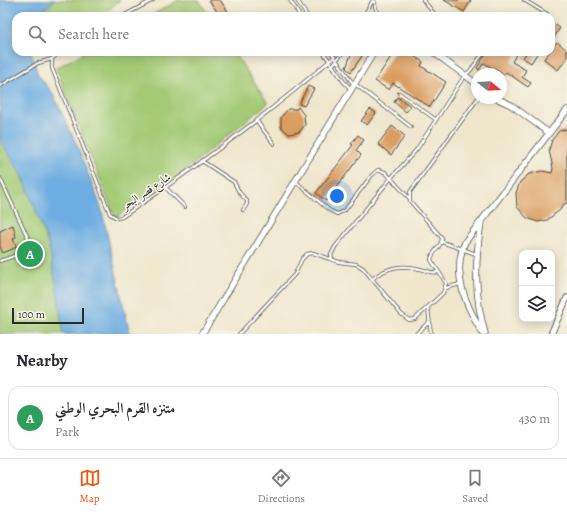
<!DOCTYPE html>
<html lang="en">
<head>
<meta charset="utf-8">
<style>
	:root { --surface:#fff; --page:#f7f7f7; --text:#2b2b33; --muted:#7c7c81; --line:#e1e1e2; --accent:#ea580c }
	body { margin:0; font-family:Alegreya,Amiri,serif; background:var(--page); color:var(--text) }
	.controls { position:absolute; right:12px; bottom:12px; display:grid; overflow:hidden; border-radius:8px; box-shadow:0 2px 10px #0003 }
	.controls button { width:36px; height:36px; display:grid; place-items:center; padding:0; border:0; border-bottom:1px solid var(--line); background:var(--surface); color:var(--text); font:20px sans-serif }
	.compass { position:absolute; left:471px; top:68px; width:36px; height:36px; border-radius:50%; background:var(--surface); box-shadow:0 2px 10px #0003; rotate:108deg }
	.scale { position:absolute; left:12px; bottom:10px; width:72px; box-sizing:border-box; padding-left:4px; border:2px solid #2b2b2b; border-top:0; font-size:11px; line-height:14px; white-space:nowrap; color:#2b2b2b; -webkit-text-stroke:3px #f7f3e8; paint-order:stroke }
	.you { position:absolute; left:337px; top:196px; width:14px; height:14px; margin:-10px; border:3px solid #fff; border-radius:50%; background:#1a73e8; box-shadow:0 0 0 6px #1a73e833 }
	.badge { display:grid; place-items:center; width:26px; height:26px; border-radius:50%; background:var(--accent); color:#fff; font-size:13px; font-weight:700 }
	.pin { position:absolute; translate:-50% -50%; border:2px solid #fff; box-shadow:0 1px 4px #0006 }
	.list { margin:0; padding:0; list-style:none }
	h2 { display:flex; justify-content:space-between; align-items:center; height:52px; margin:0; padding:0 16px; font-size:17px }
	h2 small { font-size:13px; font-weight:400; color:var(--muted) }
	.list li { display:grid; grid-template-columns:26px 1fr auto; gap:12px; align-items:center; box-sizing:border-box; height:64px; margin:0 8px 8px; padding:0 8px; border:1px solid var(--line); border-radius:12px }
	.list b { display:block; font-size:15px; white-space:nowrap }
	.list p { margin:0; font-size:13px; white-space:nowrap; color:var(--muted) }
	.list em { font-size:13px; font-style:normal; color:var(--muted) }
	.icon { flex:none; width:22px; height:22px; fill:none; stroke:currentColor; stroke-width:2; stroke-linecap:round; stroke-linejoin:round }
	.map { position:relative; flex:none; width:567px; height:334px; overflow:hidden }
	.search { position:absolute; background:var(--surface); box-shadow:0 2px 10px #0003; left:12px; right:12px; top:12px; height:44px; display:flex; align-items:center; gap:10px; box-sizing:border-box; padding:0 14px; border-radius:12px; color:var(--muted); font-size:15px }
	.sheet { height:124px; background:var(--surface) }
	nav { display:flex; justify-content:space-around; align-items:center; box-sizing:border-box; height:56px; border-top:1px solid var(--line); background:var(--surface); font-size:11px; color:var(--muted) }
	nav a { display:grid; justify-items:center; gap:2px }
	nav .on { color:var(--accent) }
	.map>svg:first-child { display:block }
	.green { fill:#a3ca75; stroke:#677a50 }
	.water { fill:#6eaee2; stroke:#4c6c86 }
	.building { fill:#db9c5f }
	.lines { fill:none; stroke-linecap:round; stroke-linejoin:round }
	.lane-casing { stroke:#484743; stroke-width:4 }
	.street-casing { stroke:#484743; stroke-width:7 }
	.lane { stroke:#fff; stroke-width:2.5 }
	.street { stroke:#fff; stroke-width:5.5 }
	.labels { text-anchor:middle; stroke-width:3; stroke-linejoin:round; paint-order:stroke }
	.street-label { font-size:11px; fill:#2b2b2b; stroke:#f7f3e8 }
</style>
</head>
<body>
<div class="map">
<svg width="567" height="334" viewBox="0 0 567 334">
	<rect width="100%" height="100%" fill="#f7f3e8"/>
	<filter id="ink" filterUnits="userSpaceOnUse"><feTurbulence type="fractalNoise" baseFrequency=".025" numOctaves="2"/><feDisplacementMap in="SourceGraphic" scale="8" xChannelSelector="R" yChannelSelector="G"/><feConvolveMatrix kernelMatrix="1 2 1 2 8 2 1 2 1" color-interpolation-filters="sRGB"/></filter>
	<filter id="wash" filterUnits="userSpaceOnUse"><feTurbulence type="fractalNoise" baseFrequency=".012" numOctaves="4" result="noise"/><feDisplacementMap in="SourceGraphic" scale="16" xChannelSelector="R" yChannelSelector="G"/><feGaussianBlur stdDeviation="0.9" result="paint"/><feColorMatrix in="noise" values="0 0 0 0 0 0 0 0 0 0 0 0 0 0 0 0 0 1.4 0 .05"/><feComposite in="paint" operator="in"/></filter>
	<g filter="url(#wash)">
		<rect width="100%" height="100%" fill="#efe7cd"/>
		<!-- green -->
		<path class="green" d="M55,0H120L101,16H36Z
			M179,0H199L209,16H150Z
			M85,52H234L268,103L159,192L149,193L115,218L56,68Z
			M0,103L79,334H0Z"/>
		<!-- water -->
		<path class="water" d="M0,0H55L36,16H16V52H31L38,75L52,92L77,145L101,207L130,334H63L57,289L48,243L23,177L0,140Z"/>
		<g id="blocks">
			<!-- building -->
			<path class="building" d="M209,0H220L231,16H220Z
				M444,0H471L464,12Z
				M551,22L560,28L551,42Z
				M557,42L567,50V58L558,70L544,59Z
				M352,52H356L362,56L351,72L346,68Z
				M394,52H408L423,62L421,66L446,82L430,107L393,83L389,90L375,81Z
				M487,52L517,53L512,62L526,70L522,77L531,83L528,87L506,72L504,75L484,63L479,70L477,68Z
				M527,52H538L531,63L523,58Z
				M308,86L314,89L304,106L299,104Z
				M397,97L411,106L406,112L394,102Z
				M298,107L304,115L305,125L299,132L289,134L281,127V117L288,109H297Z
				M370,109L376,113L367,125L361,121Z
				M392,126L405,136L391,155L378,144Z
				M567,129V203L564,204L560,210L547,220L538,222L527,218L517,207L516,193L520,182L529,174L542,171L552,173L553,168L549,150L552,140L559,131Z
				M358,135L364,140L356,150L361,155L326,201L316,193L353,145L351,144Z
				M13,225L16,237L13,239L17,247L3,253L0,247V231Z"/>
		</g>
	</g>
	<g filter="url(#ink)">
		<use href="#blocks" fill-opacity="0" stroke="#484743" stroke-width="1"/>
		<g class="lines">
			<defs>
				<path id="lane" d="M290,0L300,16
					M297,0L307,16
					M374,0L376,10L382,16
					M423,0L436,16
					M524,0L547,14
					M123,16L153,0
					M364,16L373,0
					M59,52L52,59V68L110,214L117,218L122,217C195,168 267,115 334,57
					M323,52L344,82L351,89
					M331,52L351,81L411,127
					M332,66L343,52
					M0,86L38,63L52,59
					M399,93L435,119
					M256,120L274,144
					M202,161L234,182L239,192L247,201V204L243,210
					M0,178L28,238C29,254 13,256 0,261
					M295,181L329,210L337,214L345,210L372,175L378,170L385,172L409,198
					M166,188L185,207
					M442,242L476,254
					M332,259L331,255L335,247L391,178L417,149L465,75L470,71L484,52
					M372,279C387,267 401,264 420,269C427,270 431,274 438,272
					M446,288L460,284
					M428,308L431,334
					M239,334L295,274L302,259L307,254L313,253L339,262L356,264L363,268L401,314L409,320L415,319L443,293L446,283L431,260C432,251 442,247 442,238L410,201V192L478,98
					M416,334L429,322"/>
				<path id="street" d="M433,52L477,84
					M496,98L511,105L549,133
					M481,223C475,261 474,296 485,333
					M202,334L374,52
					M483,334C466,306 451,274 465,242L567,110
					M551,334L567,298"/>
			</defs>
			<!-- lane casing -->
			<use href="#lane" class="lane-casing"/>
			<!-- street casing -->
			<use href="#street" class="street-casing"/>
			<!-- lane -->
			<use href="#lane" class="lane"/>
			<!-- street -->
			<use href="#street" class="street"/>
		</g>
	</g>
	<g class="labels">
		<!-- street labels -->
		<g class="street-label">
			<text transform="translate(146 191) rotate(-34)" y="4">شارع قصر البحر</text>
		</g>
	</g>
</svg>
<div class="controls">
<button><svg class="icon" aria-label="locate" viewBox="0 0 24 24"><circle cx="12" cy="12" r="6"/><path d="M12 2v4M12 18v4M2 12h4M18 12h4"/></svg></button>
<button><svg class="icon" aria-label="layers" viewBox="0 0 24 24"><path d="M12 4l9 5-9 5-9-5zM3 14l9 5 9-5"/></svg></button>
</div>
<svg class="compass" viewBox="-18 -18 36 36"><path d="M0-13l5 13h-10z" fill="#e53935"/><path d="M0 13l5-13h-10z" fill="#7c7c81"/></svg>
<div class="scale">100 m</div>
<div class="you"></div>
<div class="pin badge" style="left:30px;top:254px;background:#2e9e5b">A</div>
<div class="search"><svg class="icon" aria-label="search" viewBox="0 0 24 24"><circle cx="10" cy="10" r="6"/><path d="M15 15l6 6"/></svg>Search here</div>
</div>
<section class="sheet">
<h2>Nearby<small></small></h2>
<ul class="list">
<li><span class="badge" style="background:#2e9e5b">A</span><div><b>متنزه القرم البحري الوطني</b><p>Park</p></div><em>430 m</em></li>
</ul>
</section>
<nav>
<a class="on"><svg class="icon" aria-label="map" viewBox="0 0 24 24"><path d="M3 6l6-2 6 2 6-2v14l-6 2-6-2-6 2zM9 4v14M15 6v14"/></svg>Map</a>
<a><svg class="icon" aria-label="directions" viewBox="0 0 24 24"><path d="M12 3l9 9-9 9-9-9zM9 14v-3h6M13 9l2 2-2 2"/></svg>Directions</a>
<a><svg class="icon" aria-label="saved" viewBox="0 0 24 24"><path d="M7 4h10v16l-5-4-5 4z"/></svg>Saved</a>
</nav>
</body>
</html>
